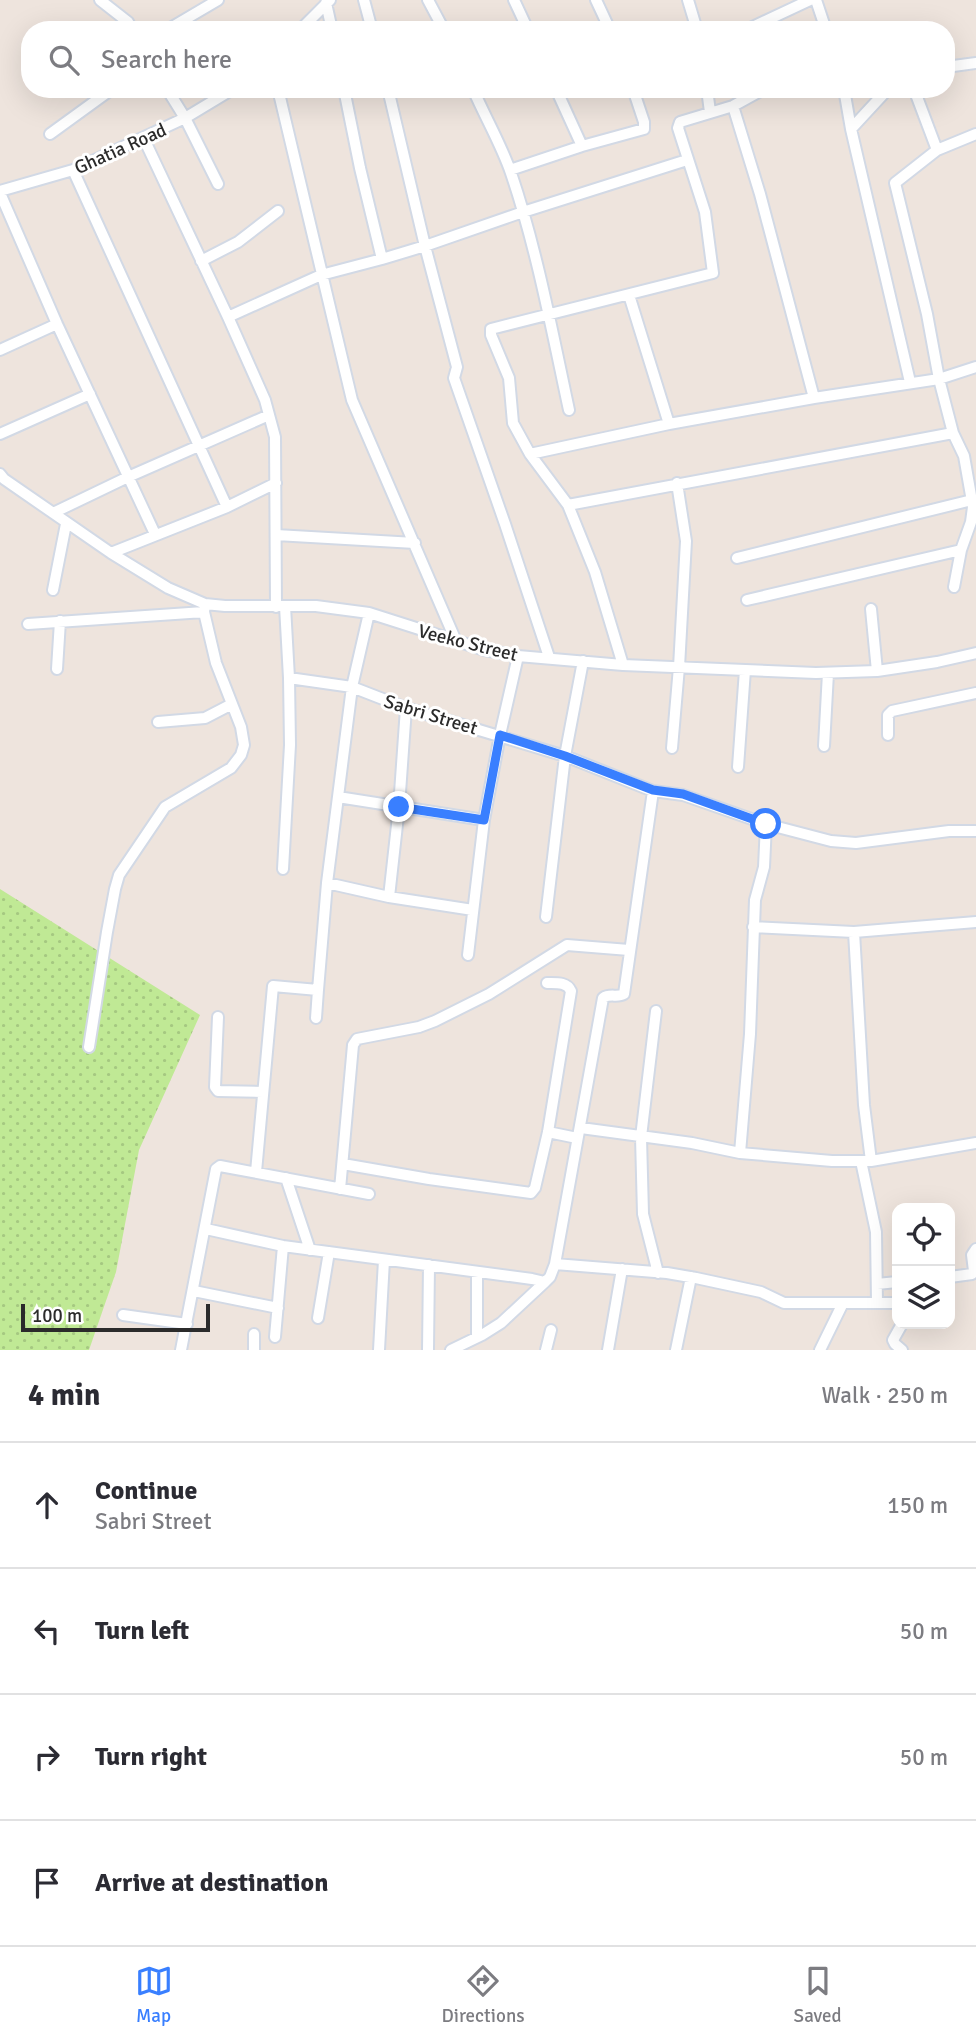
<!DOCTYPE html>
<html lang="en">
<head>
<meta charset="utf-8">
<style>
	:root { --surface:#fff; --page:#f2f2f3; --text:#2b2b33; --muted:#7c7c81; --line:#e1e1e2; --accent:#397fff }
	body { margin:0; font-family:Signika,sans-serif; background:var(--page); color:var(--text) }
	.controls { position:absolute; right:21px; bottom:21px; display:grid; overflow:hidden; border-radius:14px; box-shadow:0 7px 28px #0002 }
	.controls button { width:63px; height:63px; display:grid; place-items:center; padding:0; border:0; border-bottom:2px solid var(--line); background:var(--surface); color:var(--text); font:35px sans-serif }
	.scale { position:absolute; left:21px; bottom:18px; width:189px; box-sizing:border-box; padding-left:7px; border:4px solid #2b2b2b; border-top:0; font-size:19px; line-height:24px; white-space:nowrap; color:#2b2b2b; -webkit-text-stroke:5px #fff; paint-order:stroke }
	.stop { position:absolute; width:21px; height:21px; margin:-16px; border:5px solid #397fff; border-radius:50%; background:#fff }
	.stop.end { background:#397fff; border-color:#fff; box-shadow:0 2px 7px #0008 }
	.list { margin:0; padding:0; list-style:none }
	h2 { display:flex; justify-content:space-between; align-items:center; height:91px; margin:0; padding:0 28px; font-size:30px }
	h2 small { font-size:23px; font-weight:400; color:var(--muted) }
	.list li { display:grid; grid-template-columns:46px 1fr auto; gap:21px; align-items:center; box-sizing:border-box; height:126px; padding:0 28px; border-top:2px solid var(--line) }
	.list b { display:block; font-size:26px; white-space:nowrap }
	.list p { margin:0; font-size:23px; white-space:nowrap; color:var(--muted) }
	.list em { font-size:23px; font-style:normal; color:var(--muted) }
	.icon { flex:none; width:38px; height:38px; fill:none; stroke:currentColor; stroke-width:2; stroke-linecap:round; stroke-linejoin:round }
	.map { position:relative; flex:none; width:976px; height:1350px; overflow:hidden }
	.search { position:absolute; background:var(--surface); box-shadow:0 7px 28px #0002; left:21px; right:21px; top:21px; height:77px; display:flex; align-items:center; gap:18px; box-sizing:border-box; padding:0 24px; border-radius:28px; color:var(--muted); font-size:26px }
	.sheet { height:595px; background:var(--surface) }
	nav { display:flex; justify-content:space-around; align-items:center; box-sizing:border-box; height:98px; border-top:2px solid var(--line); background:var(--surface); font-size:19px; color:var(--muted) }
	nav a { display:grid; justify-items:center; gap:4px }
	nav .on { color:var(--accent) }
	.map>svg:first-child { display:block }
	.grass { fill:url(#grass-dots) }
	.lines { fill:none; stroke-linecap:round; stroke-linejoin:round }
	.minor-casing { stroke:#d2d9e5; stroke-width:14 }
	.minor { stroke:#fff; stroke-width:10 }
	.route { stroke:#397fff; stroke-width:9 }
	.labels { text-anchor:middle; stroke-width:6; stroke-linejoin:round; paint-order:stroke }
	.street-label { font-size:19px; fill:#2b2b2b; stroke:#fff }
</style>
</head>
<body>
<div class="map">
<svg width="976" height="1350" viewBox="0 0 976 1350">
	<defs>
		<pattern id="grass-dots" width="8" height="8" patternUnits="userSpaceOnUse" patternTransform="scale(1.75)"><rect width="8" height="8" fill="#c0e995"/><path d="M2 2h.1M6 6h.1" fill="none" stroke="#a5c881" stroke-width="1.8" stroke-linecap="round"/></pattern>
	</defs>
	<rect width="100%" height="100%" fill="#eee4dd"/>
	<!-- grass -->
	<path class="grass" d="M0,889L200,1015L139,1150L116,1272L89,1350H0Z"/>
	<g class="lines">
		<defs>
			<path id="minor" d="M100,0L128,22L132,30
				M364,0L372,30
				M428,0L444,30
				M514,0L528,30
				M596,0L610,30
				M688,0L697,30
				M816,0L826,30
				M326,3L332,30
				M167,30L218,0
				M300,30L330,0
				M746,30L810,0
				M946,67L976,63
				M167,89L185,118L218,184
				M278,89L352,400L456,641
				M344,89L360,168L382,259L425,246L523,212L687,160
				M388,89L425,246L457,367L454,378L505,524L549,657
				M473,89C485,117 501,144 511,173C537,250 552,331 569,410
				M707,89L710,112
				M844,89L851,129L910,382
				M914,89L937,150L976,134
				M733,106L760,194L814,398
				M851,129L888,89
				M50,134L112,89
				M144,139L228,317L265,400L275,437L276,607
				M582,146L644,129V122L633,89
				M937,150L895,183L927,314L939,379L953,433L964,456L973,507L971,522L961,550L954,587
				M73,170L227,507
				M510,170L582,146L556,89
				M0,191L73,170L185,118L233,89
				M0,193L57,324L155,534
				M201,261L238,242L278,211
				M629,295L669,424
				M228,317L321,275L382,259
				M0,350L57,324
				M0,434L90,394
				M530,454L669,424L814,398L939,379L976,367
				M0,474L4,479L111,553L168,588L205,604L225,606H316L369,613L485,650L518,656L623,665L816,673L877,671L937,662L976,653
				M568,505L953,433
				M53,513L128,477L269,415
				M276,535L415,543
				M111,553L227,507L276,483
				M737,558L972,500
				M53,590L66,524
				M747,600L961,550
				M871,609L877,671
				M28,624L204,612
				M623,665L595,572L568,505L530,454L513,423L509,378L491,335V329L713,273L705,212L678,128L680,122L733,106L764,89
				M57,669L60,621
				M289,678L352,687L406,708L565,756L653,791L683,795L766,824L831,841L856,843L949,831H976
				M158,722L205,718L232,704
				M888,735V715L892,711L976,693
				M824,746L828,673
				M672,748L679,667L686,541L677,483
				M738,767L745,670
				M338,797L484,820
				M283,869L290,745L289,678L285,606
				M327,883L389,897L473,910
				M389,897L399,807L406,708
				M546,917L565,756L583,661
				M753,927L854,932L864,1105L871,1161
				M854,932L976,922
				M468,955L484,820L500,735L518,656
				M656,1011L641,1137L643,1214L658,1273
				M218,1017L215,1087L218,1091L263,1092
				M316,1018L318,990
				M89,1047L107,932L115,889L119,875L165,807L231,768L241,755L244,745L241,727L216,663L204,612L205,604
				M581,1128L692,1143L740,1153L832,1161H871L976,1143
				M548,1132L577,1138
				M740,1153L750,1034L755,900L764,867L766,824
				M861,1161L876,1232L877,1303
				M343,1164L429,1179L531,1193L535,1188L548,1132L571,991C567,982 557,983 547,983
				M256,1172L273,986L318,990L327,883L352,687L369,613
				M286,1178L310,1250
				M340,1189L353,1045L357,1039L419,1027L435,1021L489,994L567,945L629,950
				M206,1229L283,1246L532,1279L545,1282L550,1277L555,1264L603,998C610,993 617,998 624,994L653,791
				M555,1264L667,1273L696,1278L761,1292L784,1303H897
				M477,1272V1337
				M950,1277L972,1274L974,1271L972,1255L976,1249
				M877,1284L897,1282
				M194,1291L278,1308
				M123,1315L187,1324
				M318,1318L329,1252
				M902,1324L893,1340L895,1344L902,1350
				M275,1337L283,1246
				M181,1350L216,1169L220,1166L369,1194
				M254,1350V1334
				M379,1350L384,1260
				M428,1350L429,1265
				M451,1350L482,1335L501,1323L545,1282
				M546,1350L551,1330
				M608,1350L622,1269
				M676,1350L691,1277
				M820,1350L843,1303"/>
		</defs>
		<!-- minor casing -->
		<use href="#minor" class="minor-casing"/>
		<!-- minor -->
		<use href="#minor" class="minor"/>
	</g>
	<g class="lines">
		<!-- route -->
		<path class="route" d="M399,807L484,820L500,735L565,756L653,790L683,794L766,824"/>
	</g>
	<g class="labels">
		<!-- street labels -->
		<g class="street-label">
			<text transform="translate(120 148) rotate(-24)" y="7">Ghatia Road</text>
			<text transform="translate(468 642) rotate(14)" y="7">Veeko Street</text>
			<text transform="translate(431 714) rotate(17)" y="7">Sabri Street</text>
		</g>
	</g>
</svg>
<div class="controls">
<button><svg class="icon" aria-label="locate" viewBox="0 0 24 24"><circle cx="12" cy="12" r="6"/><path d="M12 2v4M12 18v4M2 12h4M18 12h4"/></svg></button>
<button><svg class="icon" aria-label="layers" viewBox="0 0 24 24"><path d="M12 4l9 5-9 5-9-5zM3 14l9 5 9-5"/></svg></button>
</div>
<div class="scale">100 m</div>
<div class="stop" style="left:766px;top:824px"></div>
<div class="stop end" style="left:399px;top:807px"></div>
<div class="search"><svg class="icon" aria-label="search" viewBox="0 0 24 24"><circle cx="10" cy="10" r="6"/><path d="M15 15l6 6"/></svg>Search here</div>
</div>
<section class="sheet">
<h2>4 min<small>Walk · 250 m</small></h2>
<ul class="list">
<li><svg class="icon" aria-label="ahead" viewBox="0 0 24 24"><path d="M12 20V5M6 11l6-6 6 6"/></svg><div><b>Continue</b><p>Sabri Street</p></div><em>150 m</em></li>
<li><svg class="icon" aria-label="left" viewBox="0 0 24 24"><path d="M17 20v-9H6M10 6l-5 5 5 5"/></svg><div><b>Turn left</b></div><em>50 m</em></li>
<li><svg class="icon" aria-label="right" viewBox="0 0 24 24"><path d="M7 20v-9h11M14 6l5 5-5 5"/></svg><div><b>Turn right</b></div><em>50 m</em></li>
<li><svg class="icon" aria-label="arrive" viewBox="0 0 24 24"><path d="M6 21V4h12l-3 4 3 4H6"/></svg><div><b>Arrive at destination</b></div></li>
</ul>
</section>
<nav>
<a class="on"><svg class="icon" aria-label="map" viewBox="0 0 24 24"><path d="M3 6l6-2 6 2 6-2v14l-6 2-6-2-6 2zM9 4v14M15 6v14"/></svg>Map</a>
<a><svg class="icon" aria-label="directions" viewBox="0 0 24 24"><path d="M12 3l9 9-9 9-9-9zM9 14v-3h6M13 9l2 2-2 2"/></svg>Directions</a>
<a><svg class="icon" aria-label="saved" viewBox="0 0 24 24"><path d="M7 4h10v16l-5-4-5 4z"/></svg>Saved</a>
</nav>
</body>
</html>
